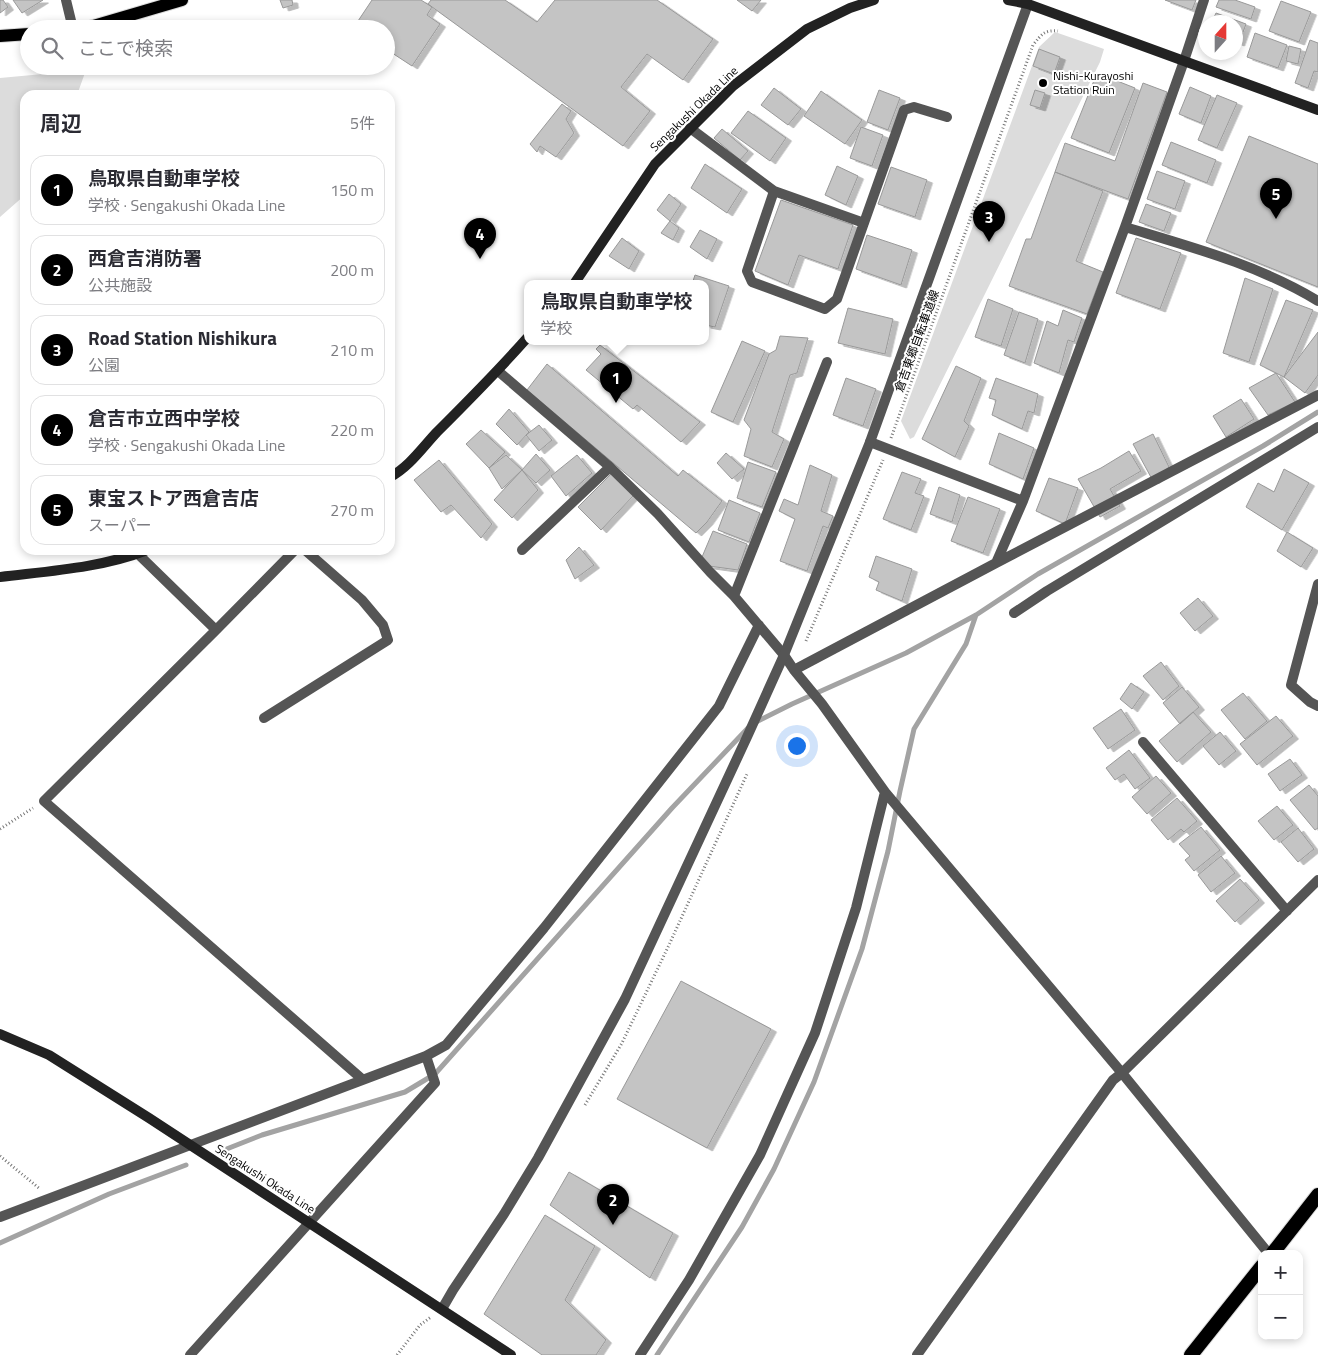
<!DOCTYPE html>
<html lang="ja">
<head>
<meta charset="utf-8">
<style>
	:root { --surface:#fff; --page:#f2f2f3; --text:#2b2b33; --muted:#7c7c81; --line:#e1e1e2; --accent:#000 }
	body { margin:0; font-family:"Titillium Web","Noto Sans JP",sans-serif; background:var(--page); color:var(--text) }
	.controls { position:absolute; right:15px; bottom:15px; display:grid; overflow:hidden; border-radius:10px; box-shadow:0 2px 8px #0003 }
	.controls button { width:45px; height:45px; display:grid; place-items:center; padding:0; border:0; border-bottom:1px solid var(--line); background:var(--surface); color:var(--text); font:25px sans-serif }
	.compass { position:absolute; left:1198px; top:15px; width:45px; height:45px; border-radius:50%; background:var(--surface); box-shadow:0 2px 8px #0003; rotate:21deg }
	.you { position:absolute; left:796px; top:745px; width:18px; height:18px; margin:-12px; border:4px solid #fff; border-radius:50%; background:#1a73e8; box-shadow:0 0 0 8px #1a73e833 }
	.badge { display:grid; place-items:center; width:32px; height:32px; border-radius:50%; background:var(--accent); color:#fff; font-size:16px; font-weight:700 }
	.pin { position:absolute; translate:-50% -41px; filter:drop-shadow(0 1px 2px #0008) }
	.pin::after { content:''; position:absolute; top:26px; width:18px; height:15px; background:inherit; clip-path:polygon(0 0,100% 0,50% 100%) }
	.popup { position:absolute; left:524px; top:280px; width:185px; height:65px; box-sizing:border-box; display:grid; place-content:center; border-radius:10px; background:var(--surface); filter:drop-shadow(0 1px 4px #0005); font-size:16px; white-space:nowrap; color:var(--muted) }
	.popup b { font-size:19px; color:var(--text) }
	.popup::after { content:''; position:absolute; left:50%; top:100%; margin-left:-10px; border:10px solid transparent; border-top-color:var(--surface) }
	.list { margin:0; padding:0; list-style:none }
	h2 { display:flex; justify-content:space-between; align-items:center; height:65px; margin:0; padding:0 20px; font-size:21px }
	h2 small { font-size:16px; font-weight:400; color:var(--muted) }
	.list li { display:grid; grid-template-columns:32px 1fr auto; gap:15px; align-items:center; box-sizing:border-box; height:70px; margin:0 10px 10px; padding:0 10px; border:1px solid var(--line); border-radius:15px }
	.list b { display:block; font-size:19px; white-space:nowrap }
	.list p { margin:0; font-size:16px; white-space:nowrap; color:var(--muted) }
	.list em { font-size:16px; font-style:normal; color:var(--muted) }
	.icon { flex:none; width:28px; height:28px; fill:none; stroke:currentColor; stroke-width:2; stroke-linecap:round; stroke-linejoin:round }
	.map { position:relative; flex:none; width:1318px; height:1355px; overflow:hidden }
	.search { position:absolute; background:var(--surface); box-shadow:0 2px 8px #0003; left:20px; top:20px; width:375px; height:55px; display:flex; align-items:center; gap:12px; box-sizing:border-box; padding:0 18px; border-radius:28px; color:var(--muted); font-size:19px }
	.panel { position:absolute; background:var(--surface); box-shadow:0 2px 8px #0003; left:20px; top:90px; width:375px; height:465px; border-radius:15px }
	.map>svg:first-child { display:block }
	.green { fill:#dcdcdc }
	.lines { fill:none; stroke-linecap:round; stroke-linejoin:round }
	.stream { stroke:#a3a3a3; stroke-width:5 }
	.building { fill:#c4c4c4; stroke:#999; filter:url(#shadow) }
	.primary-casing { stroke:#dbdbdb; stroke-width:14 }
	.trunk-casing { stroke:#dbdbdb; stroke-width:16 }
	.path { stroke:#777; stroke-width:3; stroke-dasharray:1 2.5; stroke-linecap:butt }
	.minor { stroke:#555; stroke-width:10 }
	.tertiary { stroke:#555; stroke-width:10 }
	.secondary { stroke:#222; stroke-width:10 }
	.primary { stroke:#000; stroke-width:12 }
	.trunk { stroke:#000; stroke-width:14 }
	.poi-dot { fill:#000; stroke:#fff; stroke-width:2 }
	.labels { text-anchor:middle; stroke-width:4; stroke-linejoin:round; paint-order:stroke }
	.poi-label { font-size:12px; fill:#000; stroke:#fff; text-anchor:start }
	.street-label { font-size:12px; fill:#000; stroke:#fff }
</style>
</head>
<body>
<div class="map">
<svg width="1318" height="1355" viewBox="0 0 1318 1355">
	<defs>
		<filter id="shadow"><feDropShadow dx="5.5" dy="3" stdDeviation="0" flood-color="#0004"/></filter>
	</defs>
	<rect width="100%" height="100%" fill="#fff"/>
	<!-- green -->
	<path class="green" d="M1055,32L1104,49L1100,62L914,437L910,439L901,421L1039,47Z
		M86,70L77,95H25V195L0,217V78Z"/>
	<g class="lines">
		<!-- stream -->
		<path class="stream" d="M754,723L792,704L906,653L976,615L1038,574L1263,446L1318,412
			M224,1150L262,1135L405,1092L435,1074L672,808L748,728
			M0,1243L109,1194L186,1165
			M657,1355L742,1227L774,1169L814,1082L862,949L888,851L900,791L914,729L966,644L976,615"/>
	</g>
	<!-- building -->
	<path class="building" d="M0,0H3L8,7L0,13Z
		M13,0H43L22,13Z
		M280,0H292L293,5L283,8Z
		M372,0H421L432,7L427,15L440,24L412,66L386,49V29H357L354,27Z
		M431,0H505L537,22L555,0H657L713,39L683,80L647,54L621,87L650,111L623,146L428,4Z
		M737,0H761L752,11Z
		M1165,0H1196L1192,10Z
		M1219,0H1235L1255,7L1251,19L1216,7Z
		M1281,1L1311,12L1299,42L1269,31Z
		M1216,13L1246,24L1239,43L1236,42V22H1212Z
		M1255,33L1287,45L1278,68L1247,57Z
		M1310,40L1318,43V72L1314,71L1308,88L1295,83Z
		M1289,46L1301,49L1298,64L1286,61Z
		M1039,49L1060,57L1054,74L1033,66Z
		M1097,73L1135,88L1109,153L1071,138Z
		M1143,83L1167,92L1128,199L1055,172L1065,143L1115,161Z
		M1190,87L1211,96L1201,123L1179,114Z
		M774,88L801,109L788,125L761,105Z
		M879,90L900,98L888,130L867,122Z
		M1035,90L1045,93L1040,108L1030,105Z
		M821,91L862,120L845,144L804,116Z
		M1217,95L1237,103L1217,148L1198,140Z
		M562,104L571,111L566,119L574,133L556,157L540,146L537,152L530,144Z
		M748,111L786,138L770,161L731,133Z
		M861,127L883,135L872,166L850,158Z
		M722,129L748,151L740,160L714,138Z
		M1249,136L1318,164V287L1206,242Z
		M1171,142L1216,160L1207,183L1162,165Z
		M705,164L742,189L727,213L691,188Z
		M837,166L858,176L846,205L825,195Z
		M891,167L927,180L915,217L878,204Z
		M1157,171L1185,181L1175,209L1147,199Z
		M1055,172L1103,191L1076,261L1103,272L1087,314L1009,286L1026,239H1031Z
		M669,194L681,204L670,221L657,210Z
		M781,200L853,225L838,269L799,255L788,285L755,271Z
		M1146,204L1171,213L1164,231L1139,222Z
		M670,221L679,228L673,240L661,233Z
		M700,230L717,239L707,259L690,247Z
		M867,235L912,250L901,285L856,269Z
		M622,238L639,251L629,269L609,256Z
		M1136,238L1181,253L1160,309L1116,293Z
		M695,275L729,286L715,327L705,325V284H692Z
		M1245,278L1273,289L1249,362L1223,353Z
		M988,299L1013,309L1001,346L975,337Z
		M1286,300L1313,310L1284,377L1260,365Z
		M848,308L893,319L885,354L838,343Z
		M1063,310L1082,318L1074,342L1068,340L1059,373L1034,363L1047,321L1058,326Z
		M1019,312L1038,319L1025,363L1004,355Z
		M1318,332V375L1305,393L1284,377Z
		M780,336L808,338L797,373L790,375L772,432L784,439L772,467L744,456L751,429L744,420L769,354L776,350Z
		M742,341L765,351L733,422L711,412Z
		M600,345L700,422L681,442L637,405L633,409L586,370L601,354L596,349Z
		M547,364L678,476L683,470L722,501L707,522L696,533L527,390Z
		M956,366L981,378L964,421L969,426L955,457L922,439Z
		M1276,373L1295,402L1268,415L1249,388Z
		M846,378L876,389L863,426L833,415Z
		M996,378L1038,394L1034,413L1028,411L1022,429L992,415L996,400L989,398Z
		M1241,399L1254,419L1226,437L1213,416Z
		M509,409L529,432L517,445L496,424Z
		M539,425L552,440L539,451L526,435Z
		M481,430L505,452L489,468L466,444Z
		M999,433L1034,448L1023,479L989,464Z
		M1153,434L1169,467L1153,481L1133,444Z
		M1129,451L1141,471L1110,489L1120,506L1100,517L1078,479L1101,468Z
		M726,453L744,469L732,479L717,463Z
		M536,454L550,470L536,483L522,470Z
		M506,455L522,470L502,489L489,468Z
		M577,455L592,473L566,496L551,476Z
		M439,460L492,524L481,538L451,505L441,512L414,480Z
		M748,462L776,472L762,507L737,498Z
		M810,465L832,475L821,511L833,516L828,528L823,526L807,571L780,561L795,519L779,511L784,499L798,505Z
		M1284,469L1309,483L1282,530L1246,507L1258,483L1274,492Z
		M522,470L538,490L512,518L494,500Z
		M902,472L921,479L915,493L924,496L911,530L883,519Z
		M611,474L634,495L601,530L578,507Z
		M1049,478L1078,488L1065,524L1036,511Z
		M939,487L960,495L952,522L930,514Z
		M968,497L1000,509L983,553L951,541Z
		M729,500L760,513L749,542L718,530Z
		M713,531L747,544L738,570L709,566L702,557Z
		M1287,532L1313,548L1301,567L1277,551Z
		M579,547L594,565L575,579L566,560Z
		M876,556L912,569L902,601L876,590L879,582L869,577Z
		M1198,598L1213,616L1195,631L1180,613Z
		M1161,662L1179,686L1163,700L1143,676Z
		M1131,683L1144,692L1132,709L1120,699Z
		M1182,687L1199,707L1180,724L1163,703Z
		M1243,693L1267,721L1245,739L1221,710Z
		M1121,709L1135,730L1108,749L1093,728Z
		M1193,712L1211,732L1177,762L1159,741Z
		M1276,716L1293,736L1257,765L1240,744Z
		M1220,732L1236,751L1219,765L1203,746Z
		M1129,750L1150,778L1135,789L1124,774L1115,780L1106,768Z
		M1290,759L1302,775L1280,791L1268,774Z
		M1156,776L1171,793L1147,814L1132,797Z
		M1309,785L1318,796V828L1315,830L1290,800Z
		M1177,798L1197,821L1184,832L1181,829L1168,840L1151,820Z
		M1277,806L1293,825L1274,840L1258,821Z
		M1201,827L1220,850L1194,871L1185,860L1190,856L1179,844Z
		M1298,828L1314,849L1298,862L1281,842Z
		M1221,856L1235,873L1211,892L1198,875Z
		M1240,879L1259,900L1235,922L1216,901Z
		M681,981L771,1029L707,1148L617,1099Z
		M569,1172L673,1233L650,1278L550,1205Z
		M545,1215L595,1246L565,1300L606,1340L596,1355H542L484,1314Z"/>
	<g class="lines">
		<defs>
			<path id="primary" d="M83,29L182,0
				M0,36L29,34"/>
			<path id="trunk" d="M1272,1254L1318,1195
				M1191,1355L1262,1266"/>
		</defs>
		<!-- primary casing -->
		<use href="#primary" class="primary-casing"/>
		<!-- trunk casing -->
		<use href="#trunk" class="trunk-casing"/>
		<!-- path -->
		<path class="path" d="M891,438L1033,45C1042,34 1044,30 1058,31
			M806,641L883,460
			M0,829L33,808
			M585,1105L622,1043L669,945L747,774
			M0,1156L40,1189
			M397,1355L420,1325L431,1317"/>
		<!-- minor -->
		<path class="minor" d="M66,0L73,29
			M690,128L774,191L864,223
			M774,191L747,271L752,282L825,309L837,299L904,110L914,107L947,117
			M1125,227C1191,247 1259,265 1318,301
			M498,371L610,467L658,514L710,572L734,596L784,655L794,670L822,704L885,792L1122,1073L1269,1254
			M870,442L1023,501
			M295,550L216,630L44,801L362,1079
			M522,550L610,467
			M138,554L216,630
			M996,563L1318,395
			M1318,584L1291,685L1310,702L1318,706
			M734,596L827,362
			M1014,613L1047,591L1318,427
			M794,670L996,563L1023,501L1125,227L1184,61L1204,0
			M264,718L388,640L383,625L362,600L305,550
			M1143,742L1287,911
			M0,1217L426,1056L446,1045L544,928L719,706L759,625
			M190,1355L435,1083L426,1056
			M640,1355L689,1280L760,1155L815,1033L856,908L885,792
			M917,1355L1113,1080L1122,1073L1318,880"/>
		<!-- tertiary -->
		<path class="tertiary" d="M442,1309L453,1290L504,1214L538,1158L625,999L747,737L784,655L870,442L1028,4"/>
		<!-- secondary -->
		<path class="secondary" d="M1008,0L1028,4L1318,110
			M574,284L655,164L733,86L807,29L850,8L874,0
			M390,477C409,467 422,448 437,432C468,401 498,371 527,338
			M0,577C49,571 101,568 147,550
			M0,1034L49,1055L149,1118L511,1355"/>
		<!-- primary -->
		<use href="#primary" class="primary"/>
		<!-- trunk -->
		<use href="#trunk" class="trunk"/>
	</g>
	<!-- markers -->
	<circle class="poi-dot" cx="1043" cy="83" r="5"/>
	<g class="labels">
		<!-- poi labels -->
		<g class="poi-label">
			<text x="1053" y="80">Nishi-Kurayoshi<tspan x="1053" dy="14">Station Ruin</tspan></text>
		</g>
		<!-- street labels -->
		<g class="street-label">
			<text transform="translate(694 109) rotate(-44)" y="4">Sengakushi Okada Line</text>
			<text transform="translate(917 341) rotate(-70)" y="4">倉吉東郷自転車道線</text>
			<text transform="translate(265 1179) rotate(33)" y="4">Sengakushi Okada Line</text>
		</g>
	</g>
</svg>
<div class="controls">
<button>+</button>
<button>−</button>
</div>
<svg class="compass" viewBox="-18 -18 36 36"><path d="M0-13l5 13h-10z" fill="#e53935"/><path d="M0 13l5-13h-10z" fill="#7c7c81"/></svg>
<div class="you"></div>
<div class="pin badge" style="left:616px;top:403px">1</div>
<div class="popup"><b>鳥取県自動車学校</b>学校</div>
<div class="pin badge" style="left:613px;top:1225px">2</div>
<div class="pin badge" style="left:989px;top:242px">3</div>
<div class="pin badge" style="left:480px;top:259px">4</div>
<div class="pin badge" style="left:1276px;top:219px">5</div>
<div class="search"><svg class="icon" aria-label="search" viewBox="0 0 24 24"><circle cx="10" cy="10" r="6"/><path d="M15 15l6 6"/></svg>ここで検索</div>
<section class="panel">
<h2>周辺<small>5件</small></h2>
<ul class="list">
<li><span class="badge">1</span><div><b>鳥取県自動車学校</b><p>学校 · Sengakushi Okada Line</p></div><em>150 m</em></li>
<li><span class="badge">2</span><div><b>西倉吉消防署</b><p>公共施設</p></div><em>200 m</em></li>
<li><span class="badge">3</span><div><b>Road Station Nishikura</b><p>公園</p></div><em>210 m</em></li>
<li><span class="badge">4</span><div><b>倉吉市立西中学校</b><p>学校 · Sengakushi Okada Line</p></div><em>220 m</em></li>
<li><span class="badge">5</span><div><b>東宝ストア西倉吉店</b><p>スーパー</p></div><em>270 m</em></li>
</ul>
</section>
</div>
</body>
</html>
